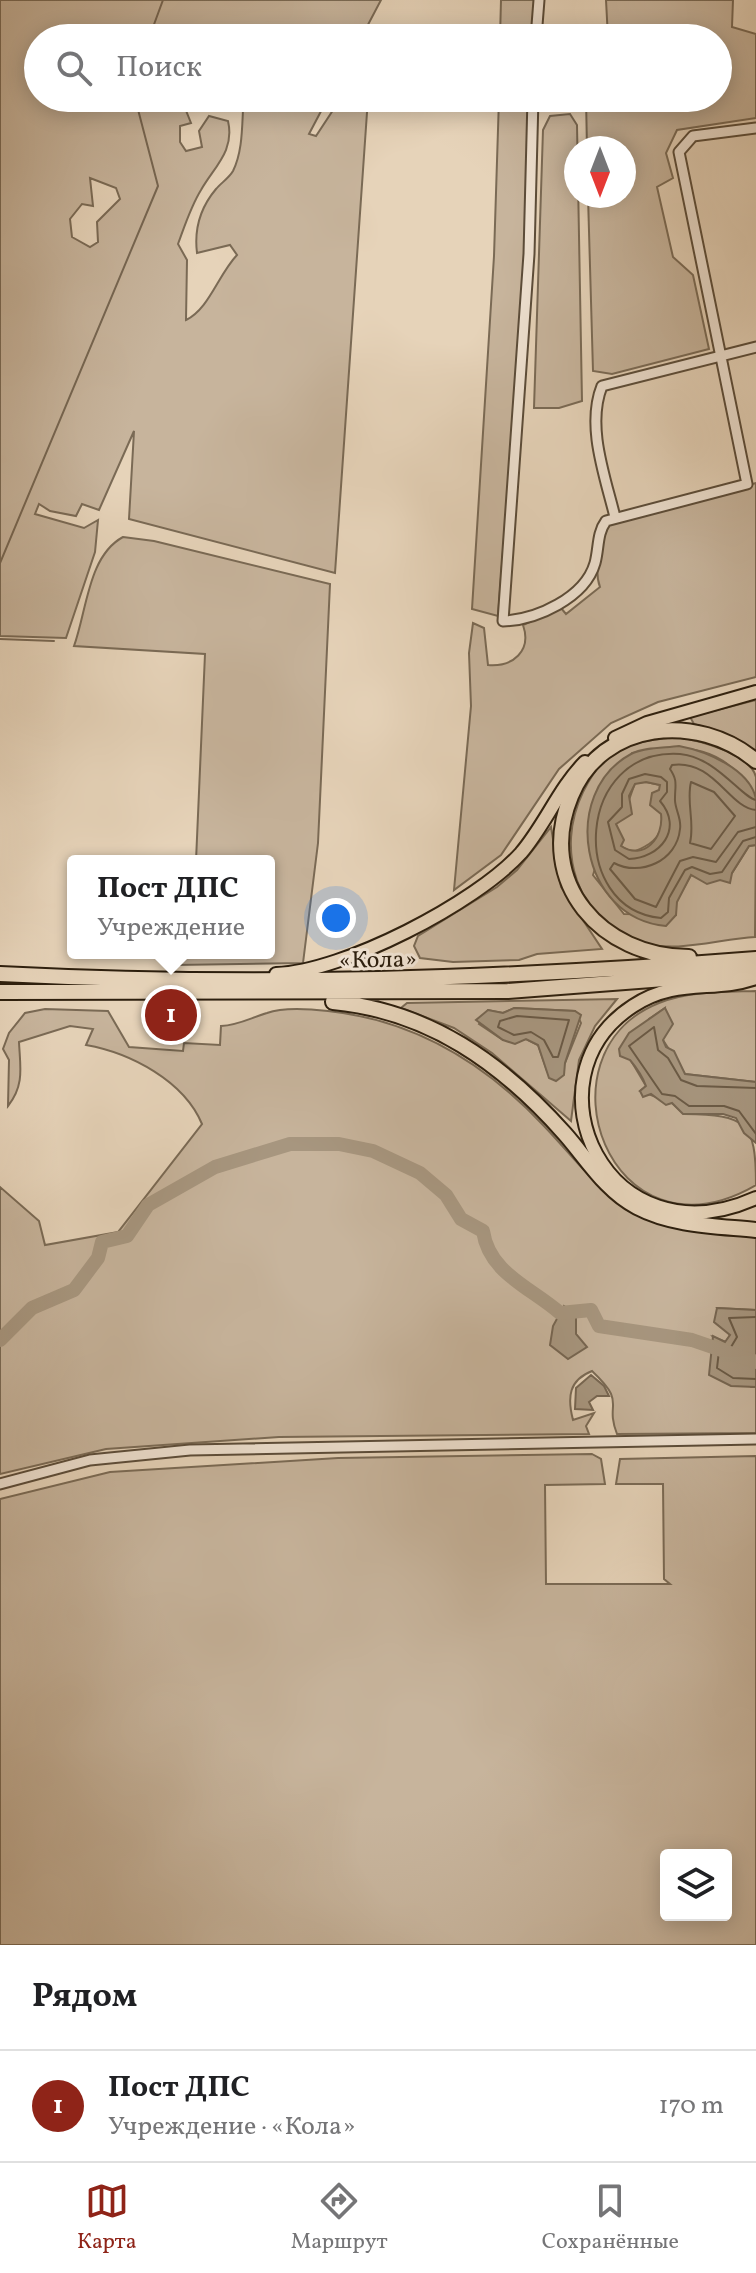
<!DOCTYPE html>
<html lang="ru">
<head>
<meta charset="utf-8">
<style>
	:root { --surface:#fff; --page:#f6f6f6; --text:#202124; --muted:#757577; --line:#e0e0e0; --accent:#8f2418 }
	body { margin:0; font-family:Vollkorn,serif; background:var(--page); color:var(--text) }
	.controls { position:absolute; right:24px; bottom:24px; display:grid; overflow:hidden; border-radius:8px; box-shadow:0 4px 20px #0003 }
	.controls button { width:72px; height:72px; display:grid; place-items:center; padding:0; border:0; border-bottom:2px solid var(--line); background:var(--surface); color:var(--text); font:40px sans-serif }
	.compass { position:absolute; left:564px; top:136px; width:72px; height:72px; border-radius:50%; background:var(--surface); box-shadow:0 4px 20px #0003; rotate:180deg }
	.you { position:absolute; left:336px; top:918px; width:28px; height:28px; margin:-20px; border:6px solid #fff; border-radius:50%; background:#1a73e8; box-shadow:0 0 0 12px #1a73e833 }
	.badge { display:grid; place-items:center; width:52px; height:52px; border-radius:50%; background:var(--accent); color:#fff; font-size:26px; font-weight:700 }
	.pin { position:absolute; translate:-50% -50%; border:4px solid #fff; box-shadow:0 2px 8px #0006 }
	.popup { position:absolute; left:67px; top:855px; width:208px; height:104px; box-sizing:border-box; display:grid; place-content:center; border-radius:8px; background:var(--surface); filter:drop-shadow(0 2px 6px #0005); font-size:26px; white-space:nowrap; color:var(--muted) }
	.popup b { font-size:30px; color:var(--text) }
	.popup::after { content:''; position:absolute; left:50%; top:100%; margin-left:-16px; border:16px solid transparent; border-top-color:var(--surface) }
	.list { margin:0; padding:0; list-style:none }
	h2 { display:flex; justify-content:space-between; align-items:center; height:104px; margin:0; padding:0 32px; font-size:34px }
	h2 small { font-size:26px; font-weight:400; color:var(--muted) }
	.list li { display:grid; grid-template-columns:52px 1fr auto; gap:24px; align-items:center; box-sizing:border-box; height:112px; padding:0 32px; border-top:2px solid var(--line) }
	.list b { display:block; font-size:30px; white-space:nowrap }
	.list p { margin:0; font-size:26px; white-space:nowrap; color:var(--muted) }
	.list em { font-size:26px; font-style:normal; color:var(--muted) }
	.icon { flex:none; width:44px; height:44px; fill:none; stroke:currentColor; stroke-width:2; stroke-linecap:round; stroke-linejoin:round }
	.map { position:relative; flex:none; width:756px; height:1945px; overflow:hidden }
	.search { position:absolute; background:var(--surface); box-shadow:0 4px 20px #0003; left:24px; right:24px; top:24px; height:88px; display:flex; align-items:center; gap:20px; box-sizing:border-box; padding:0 28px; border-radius:44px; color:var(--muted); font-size:30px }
	.sheet { height:216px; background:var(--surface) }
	nav { display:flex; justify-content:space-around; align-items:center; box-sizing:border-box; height:112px; border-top:2px solid var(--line); background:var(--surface); font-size:22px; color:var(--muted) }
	nav a { display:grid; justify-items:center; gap:4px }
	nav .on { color:var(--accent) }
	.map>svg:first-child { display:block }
	.green { fill:#c7b49c; stroke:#7a6a55; stroke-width:2; fill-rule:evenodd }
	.water { fill:#a7967f; stroke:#766652; stroke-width:2; fill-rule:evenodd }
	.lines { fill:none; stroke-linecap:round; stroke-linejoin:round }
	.shore { stroke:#6a5a46; stroke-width:2 }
	.stream { stroke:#766652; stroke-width:2 }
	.river { stroke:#a7967f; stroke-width:14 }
	.minor-casing { stroke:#5b4c39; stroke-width:13 }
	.major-casing { stroke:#2d1f0e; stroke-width:16 }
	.highway-casing { stroke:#2d1f0e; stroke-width:18 }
	.minor { stroke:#efe2d2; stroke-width:9 }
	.major { stroke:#e6d3b9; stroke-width:12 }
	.highway { stroke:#e6d3b9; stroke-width:14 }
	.labels { text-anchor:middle; stroke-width:6; stroke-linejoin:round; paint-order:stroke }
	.street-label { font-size:24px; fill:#2d1f0e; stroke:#efe2d2 }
</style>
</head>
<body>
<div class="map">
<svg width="756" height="1945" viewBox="0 0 756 1945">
	<rect width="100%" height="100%" fill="#e6d3b9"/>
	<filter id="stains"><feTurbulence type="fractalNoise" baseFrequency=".0025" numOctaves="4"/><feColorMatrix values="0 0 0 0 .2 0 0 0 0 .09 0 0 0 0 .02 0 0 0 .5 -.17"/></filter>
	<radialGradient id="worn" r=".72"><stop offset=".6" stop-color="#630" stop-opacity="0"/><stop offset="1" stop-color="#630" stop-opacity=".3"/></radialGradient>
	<!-- green -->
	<path class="green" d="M0,0H381L361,38H38V98H328L309,134L316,136L341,98H368L335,573L129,519L134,431L99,510L82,504L76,516L50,511L39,504L35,514L84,528L98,520L95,552L66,638L0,636ZM181,98L243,110C242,130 242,153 233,171C229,178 221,183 216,189C200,208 194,229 197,253L230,245L237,255C218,275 209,309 186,320L187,260L178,244C185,225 191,206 201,190C214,167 235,151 228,121L209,116L199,131L202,147L186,151L180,142V126L191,123ZM90,178L116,188L120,199L97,222L98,242L90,247L72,237L70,219L82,204L93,206Z
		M501,0H536L534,38H500Z
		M606,0H733L732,27L756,34V118L677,130L666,153L673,178L657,187L673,257L693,275L709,349L612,374L593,371L588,196H624V148H587L586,98H718V38H608Z
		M499,98H531L526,253L498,616L472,609L494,256Z
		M570,114L577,125L582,401L559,408H534L543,130L550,116Z
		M756,483V677L658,702L611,723L559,769L501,855L454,890L471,706L469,653L473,623L484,628L488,665C513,667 532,651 523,625L561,608L566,614L600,587C593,568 601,539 611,522Z
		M123,537L154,541L330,584L318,843L303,963L175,965L174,953H269V861H196L205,654L74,646C87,610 88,556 123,537Z
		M756,700V753L733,737L694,724L690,717Z
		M676,737C697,740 750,753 756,777C756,783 756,792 756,797C725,745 686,743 632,753L593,875L624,914L676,915V902L691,875L702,878L732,873L749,846L756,845L755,937C718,939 676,954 640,942C576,920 555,850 583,792C590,778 599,763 612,754C632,741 653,740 676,737Z
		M646,782L660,785C658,807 671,830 649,844C638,851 633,854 621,846L616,824L623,817L635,783Z
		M551,827L561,887L602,949L537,954L519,960L453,962L420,958L414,946L418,936L497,887L517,870Z
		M756,991V1082L685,1074L663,1040L665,1008L649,1019L630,1059L646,1086L640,1091L672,1103L684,1114C746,1115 756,1121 756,1185C609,1270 533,1053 659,1003C689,991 724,992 756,991Z
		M617,999L595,1026L579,1060L571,1121L492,1053L454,1028L401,1008L407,1003ZM515,1008L575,1011L581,1023L565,1063L547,1071L538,1045L526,1039L503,1040L479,1024L488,1010L503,1013Z
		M45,1009L108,1011L129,1047L183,1051L184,1043L220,1045L221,1026C239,1025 250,1018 267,1013C283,1007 311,1009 328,1011C414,1020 486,1064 544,1126C574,1157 602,1198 642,1216C678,1232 718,1233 756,1237V1310L717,1308L730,1335L726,1342L713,1337L751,1387H756V1433L617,1434C604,1401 628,1405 592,1371C569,1380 567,1397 573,1420L594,1413L586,1426L589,1434L279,1437L106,1449L0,1474V1187L39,1221L45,1245L118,1232L202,1124C184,1081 131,1053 86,1045L93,1029L70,1026L19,1042C20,1066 25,1085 8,1106L9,1060L3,1049L9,1033L25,1013Z
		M592,1454L601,1459L605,1484L545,1485L546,1584H670L664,1579L663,1484H616L620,1459L756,1456V1945H0V1499L110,1472L338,1458ZM726,1855V1915H666V1855Z"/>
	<!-- water -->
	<path class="water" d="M679,746C706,751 750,769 756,799C756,813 756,831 756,845L749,846L732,873L730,883L720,880L707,884L691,875L677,902L676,915L666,926C579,918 560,792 631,754C644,747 665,748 679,746ZM646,782L660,785L659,790L652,793L650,805L661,814C664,838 644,861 621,846L624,840L616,824L632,814L629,796L635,784Z
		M514,1008L575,1011L581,1015L565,1063L564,1075L556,1081L549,1078L538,1045L526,1039L515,1044L503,1040L476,1020L488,1010L503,1013Z
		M665,1008L673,1024L663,1040L666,1047L674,1051L685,1074L756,1082V1143L744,1133L736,1118L723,1114H683L672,1103L666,1105L651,1094L643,1097L640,1091L646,1086C643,1078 635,1066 630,1060L620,1056L619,1049L629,1033Z
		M564,1306L576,1314V1334L587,1347L568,1359L550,1345L553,1326Z
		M717,1308L756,1310V1387L731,1386L709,1375L713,1336L725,1342L730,1335L714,1322Z
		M591,1375L604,1386L609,1396H597L589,1402L593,1410L575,1409L576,1388Z"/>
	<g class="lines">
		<!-- shore -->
		<path class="shore" d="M645,774L661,777L667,782V792L660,801C684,829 660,858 629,859L615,850L608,822L622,807V794L629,779Z
			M691,782L714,792L735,816L711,849L690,843C695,822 686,802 691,782Z
			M756,800C742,798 716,757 680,754C576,747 567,909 661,918L668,912L669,898L685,870L692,867L710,874L722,872L743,841L756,837
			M756,810C729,808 714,759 672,765L670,769C678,781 675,785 675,798C674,808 682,818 680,829C677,861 640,877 614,863L610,869L635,899L656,907L680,861L693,857L716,862L738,832L756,827
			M517,1016L569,1020L558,1057H553L544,1040L531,1032L514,1035L498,1027L500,1021Z
			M756,1088L697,1086L681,1080L668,1058L658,1050L654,1027L629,1046L662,1094L675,1096L689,1106H724L739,1111L756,1134
			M756,1317L729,1318L737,1337L731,1347L719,1351L717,1368L733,1378L756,1379"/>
		<!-- stream -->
		<path class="stream" d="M149,38L163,0
			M0,563L158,186L135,98
			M0,639L54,641"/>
		<!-- river -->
		<path class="river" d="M0,1340L32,1308L74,1290L98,1258L102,1242L127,1236L148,1205L215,1167L290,1144H339L373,1151L420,1173L446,1195L461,1219L483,1231C489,1273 530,1287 560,1313L591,1310L599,1326L692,1340L756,1362"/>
		<defs>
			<path id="minor" d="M536,38L539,0
				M533,98L529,254L503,621C536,620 585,598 595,563C599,548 597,533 606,521L747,484L679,152L693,136L756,128
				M615,517C605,476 586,426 602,386L756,347
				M0,1484L90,1460L190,1450L756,1439"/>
			<path id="major" d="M615,738L647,723L756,692
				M276,974C343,972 476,903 521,853C545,825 559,788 585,762
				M756,978C714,993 677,977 633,1006C521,1079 607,1265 756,1198"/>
			<path id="highway" d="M689,957C602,957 535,883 571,796C602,720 698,712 756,761
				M0,974C255,987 502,979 756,959
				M0,992L508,991L756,972
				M333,1002C429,1011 502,1063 565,1134C587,1159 606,1191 637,1207C673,1226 717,1226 756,1230"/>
		</defs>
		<!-- minor casing -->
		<use href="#minor" class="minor-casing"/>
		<!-- major casing -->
		<use href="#major" class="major-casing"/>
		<!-- highway casing -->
		<use href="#highway" class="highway-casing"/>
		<!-- minor -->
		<use href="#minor" class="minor"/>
		<!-- major -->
		<use href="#major" class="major"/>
		<!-- highway -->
		<use href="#highway" class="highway"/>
	</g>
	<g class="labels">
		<!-- street labels -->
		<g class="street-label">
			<text transform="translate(378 959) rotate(-1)" y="8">«Кола»</text>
		</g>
	</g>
	<rect width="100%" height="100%" filter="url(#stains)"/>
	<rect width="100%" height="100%" fill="url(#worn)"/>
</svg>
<div class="controls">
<button><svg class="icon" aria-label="layers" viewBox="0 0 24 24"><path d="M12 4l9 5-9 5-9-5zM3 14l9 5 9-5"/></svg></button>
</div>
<svg class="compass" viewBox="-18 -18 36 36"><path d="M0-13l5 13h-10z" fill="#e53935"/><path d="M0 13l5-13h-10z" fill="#757577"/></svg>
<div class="you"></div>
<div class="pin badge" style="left:171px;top:1015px">1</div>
<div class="popup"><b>Пост ДПС</b>Учреждение</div>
<div class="search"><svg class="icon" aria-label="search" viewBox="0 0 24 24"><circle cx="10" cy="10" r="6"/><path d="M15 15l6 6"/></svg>Поиск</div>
</div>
<section class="sheet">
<h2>Рядом<small></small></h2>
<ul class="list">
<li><span class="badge">1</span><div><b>Пост ДПС</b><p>Учреждение · «Кола»</p></div><em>170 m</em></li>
</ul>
</section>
<nav>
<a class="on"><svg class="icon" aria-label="map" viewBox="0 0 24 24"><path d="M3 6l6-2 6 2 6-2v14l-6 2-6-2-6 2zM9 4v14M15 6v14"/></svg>Карта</a>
<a><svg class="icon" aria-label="directions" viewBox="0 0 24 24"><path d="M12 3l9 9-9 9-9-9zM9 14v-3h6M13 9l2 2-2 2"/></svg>Маршрут</a>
<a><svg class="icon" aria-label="saved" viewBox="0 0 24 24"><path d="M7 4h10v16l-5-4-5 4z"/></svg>Сохранённые</a>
</nav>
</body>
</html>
